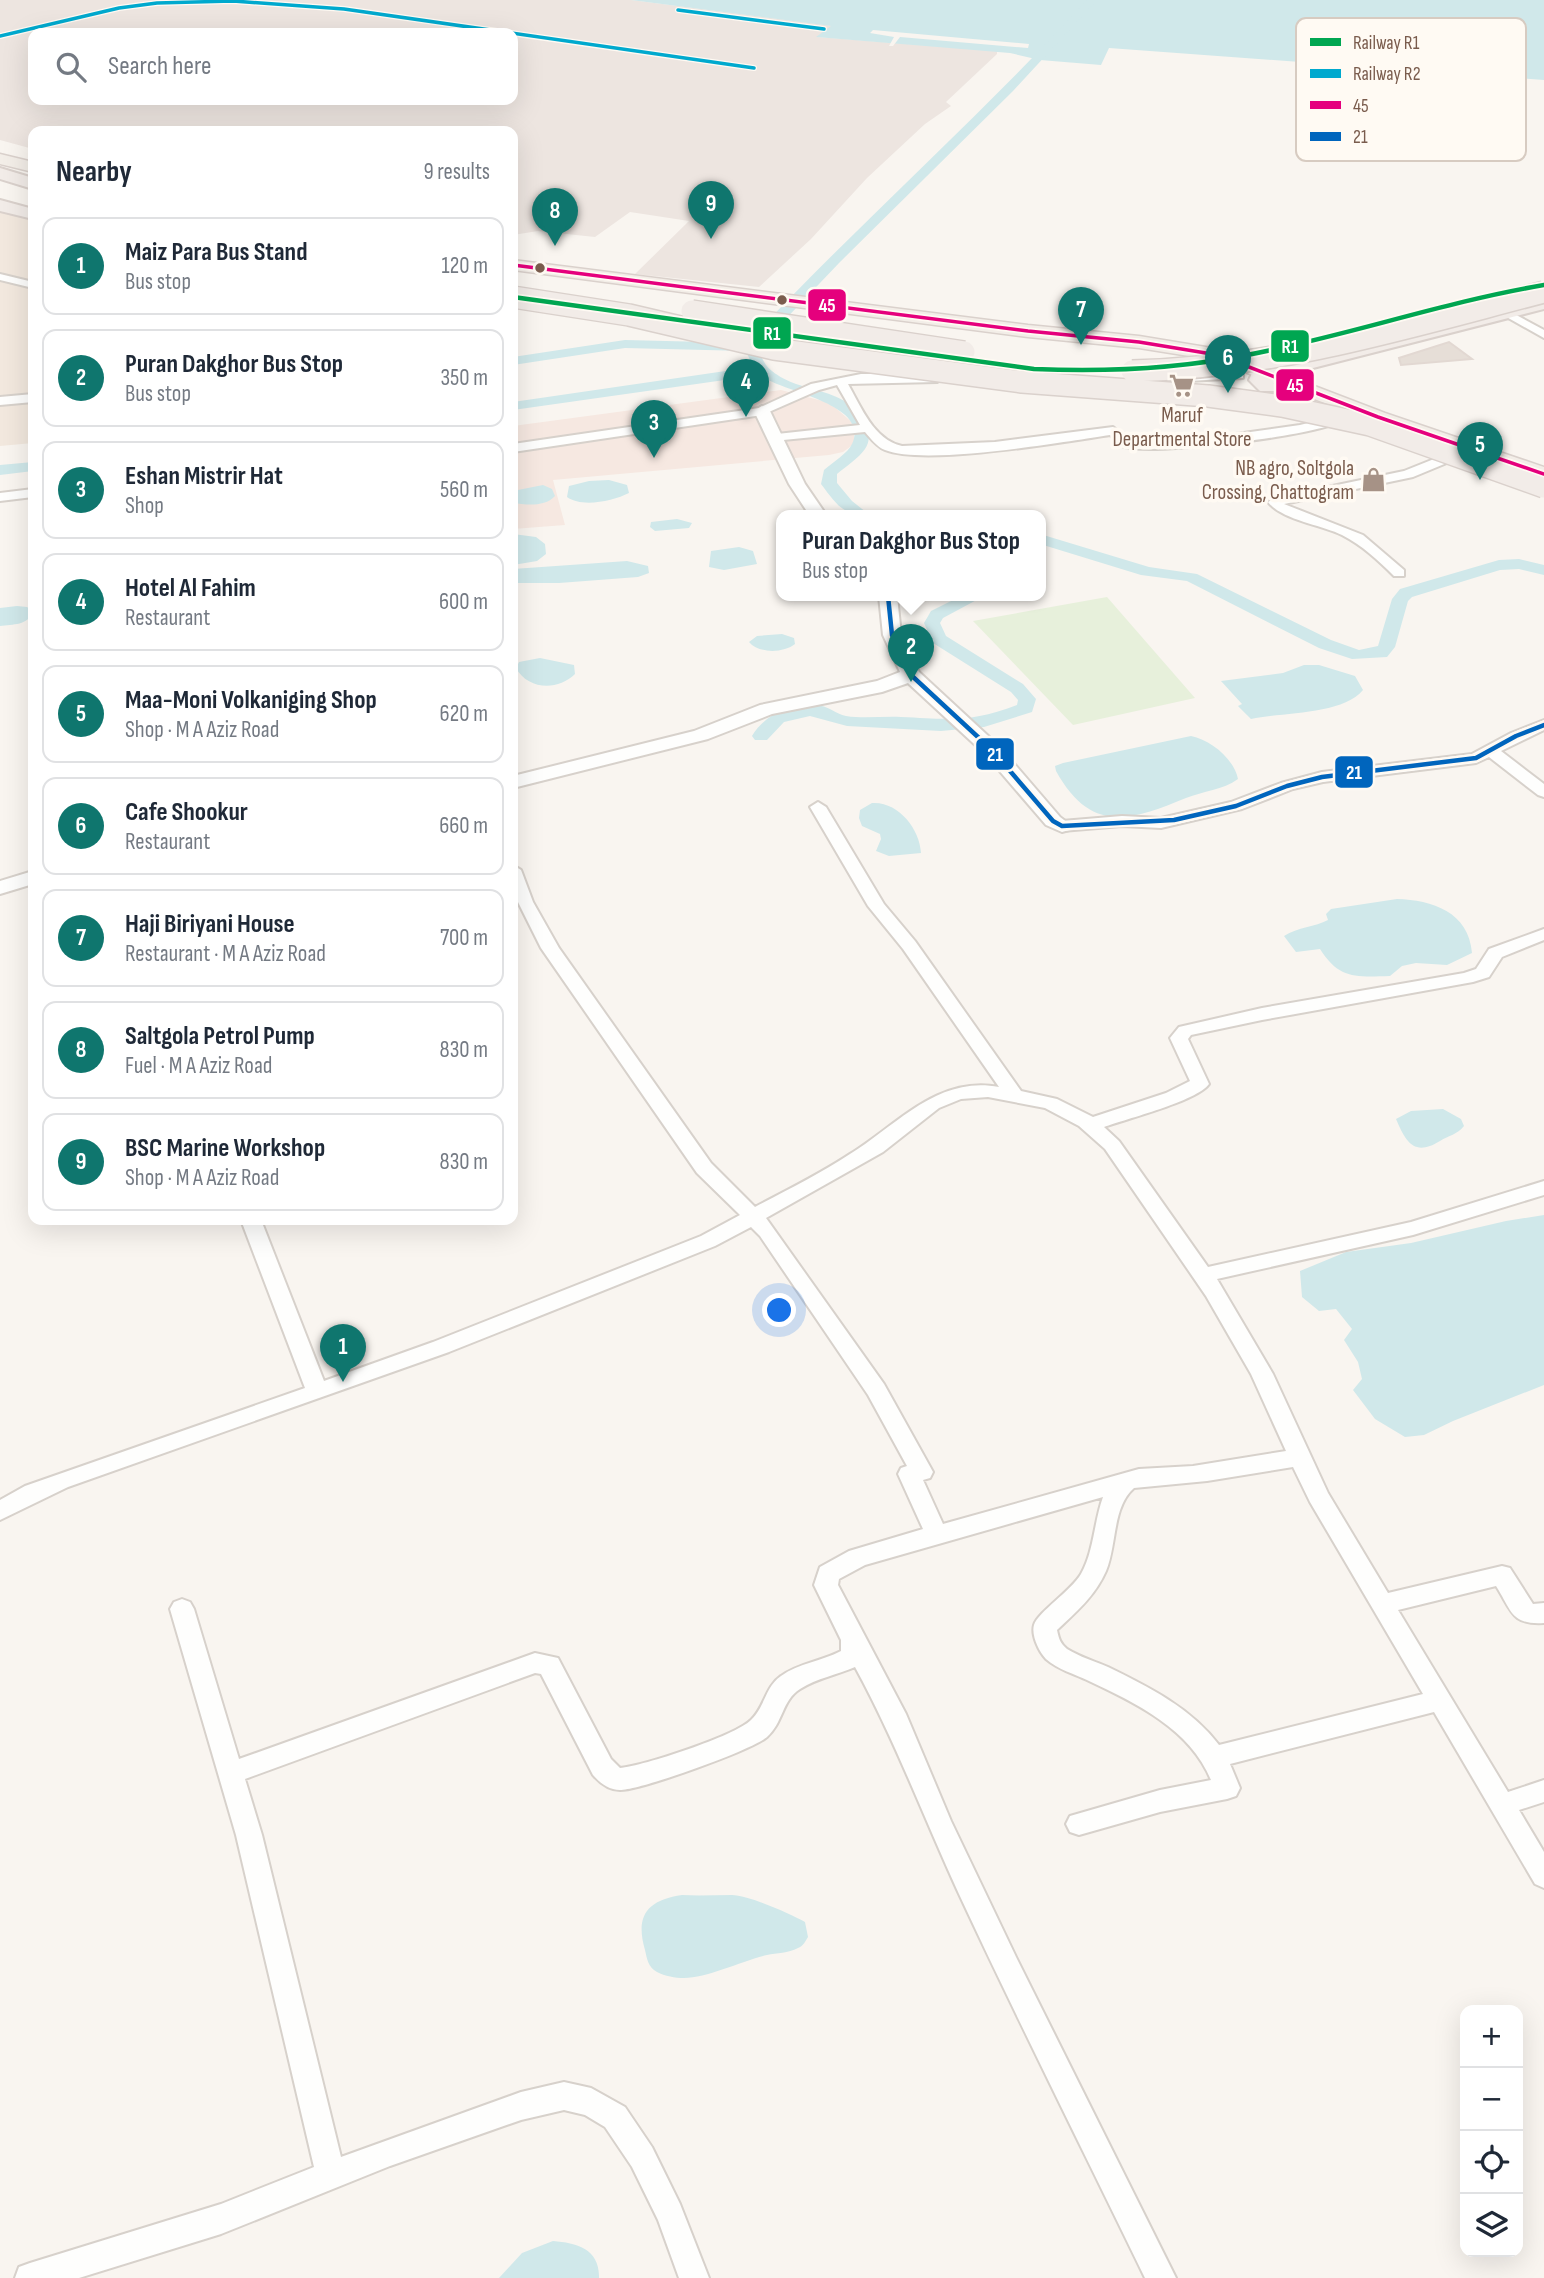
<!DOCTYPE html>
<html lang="en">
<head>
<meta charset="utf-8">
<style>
	:root { --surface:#fff; --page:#f2f2f3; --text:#1f2937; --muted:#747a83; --line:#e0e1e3; --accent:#0f766e }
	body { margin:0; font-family:"Sofia Sans Condensed",sans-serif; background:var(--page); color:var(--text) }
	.controls { position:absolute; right:21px; bottom:21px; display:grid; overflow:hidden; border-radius:14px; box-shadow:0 7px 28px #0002 }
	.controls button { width:63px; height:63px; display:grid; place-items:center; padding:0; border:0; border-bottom:2px solid var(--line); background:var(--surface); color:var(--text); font:35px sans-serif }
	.you { position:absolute; left:780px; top:1311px; width:24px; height:24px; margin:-18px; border:5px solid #fff; border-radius:50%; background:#1a73e8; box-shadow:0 0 0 10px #1a73e833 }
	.badge { display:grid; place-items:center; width:46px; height:46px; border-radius:50%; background:var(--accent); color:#fff; font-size:23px; font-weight:700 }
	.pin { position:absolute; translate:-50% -58px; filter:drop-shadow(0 2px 4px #0008) }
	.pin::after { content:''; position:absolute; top:37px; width:24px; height:21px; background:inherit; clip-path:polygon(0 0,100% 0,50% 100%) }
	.popup { position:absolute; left:776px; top:510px; width:270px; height:91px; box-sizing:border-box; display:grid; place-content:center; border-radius:14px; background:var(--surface); filter:drop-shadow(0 2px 5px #0005); font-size:23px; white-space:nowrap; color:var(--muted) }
	.popup b { font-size:26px; color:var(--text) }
	.popup::after { content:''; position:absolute; left:50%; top:100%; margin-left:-14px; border:14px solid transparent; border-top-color:var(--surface) }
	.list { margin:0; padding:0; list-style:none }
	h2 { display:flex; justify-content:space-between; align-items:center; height:91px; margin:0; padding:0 28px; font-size:30px }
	h2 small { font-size:23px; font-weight:400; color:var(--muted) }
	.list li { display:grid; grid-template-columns:46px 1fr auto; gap:21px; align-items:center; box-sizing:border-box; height:98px; margin:0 14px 14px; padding:0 14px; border:2px solid var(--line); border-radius:14px }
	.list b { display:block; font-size:26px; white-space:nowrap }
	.list p { margin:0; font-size:23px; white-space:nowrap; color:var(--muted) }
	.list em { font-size:23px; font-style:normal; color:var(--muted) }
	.icon { flex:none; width:38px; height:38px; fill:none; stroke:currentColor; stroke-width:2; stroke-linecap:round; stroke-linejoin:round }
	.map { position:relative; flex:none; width:1544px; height:2278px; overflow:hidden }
	.search { position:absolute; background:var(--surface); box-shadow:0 7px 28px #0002; left:28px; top:28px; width:490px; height:77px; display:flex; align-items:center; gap:18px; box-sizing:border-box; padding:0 24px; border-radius:14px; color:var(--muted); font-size:26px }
	.panel { position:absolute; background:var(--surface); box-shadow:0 7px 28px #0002; left:28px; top:126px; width:490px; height:1099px; border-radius:14px }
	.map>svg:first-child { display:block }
	.residential { fill:#f2e8de }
	.commercial { fill:#f6e8e1 }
	.industrial { fill:#ede5e0; fill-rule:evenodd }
	.green { fill:#e7f0db }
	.water { fill:#d0e8ea }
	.pier { fill:#f9f5f0 }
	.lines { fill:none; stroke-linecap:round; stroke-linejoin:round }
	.canal { fill:#d0e8ea; fill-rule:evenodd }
	.building { fill:#e6ded7; stroke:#e2d8d2; stroke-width:2 }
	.minor-casing { stroke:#d7d1cb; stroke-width:4 }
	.tertiary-casing { stroke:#d7d1cb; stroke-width:4 }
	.primary-casing { stroke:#dad1cc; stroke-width:3 }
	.trunk-casing { stroke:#dad1cc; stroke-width:4 }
	.minor { fill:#fefefd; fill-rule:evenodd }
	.tertiary { fill:#fefefd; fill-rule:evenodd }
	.primary { fill:#f3eee8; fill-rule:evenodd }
	.trunk { fill:#f2ece8; fill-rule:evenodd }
	.trunk-bridge-casing { stroke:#dad1cc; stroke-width:24; stroke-linecap:butt }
	.trunk-bridge { stroke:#f2ece8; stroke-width:21 }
	.bus-1-casing { stroke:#fffaf3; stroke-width:7 }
	.bus-2-casing { stroke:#fffaf3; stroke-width:9 }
	.bus-1 { stroke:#e5007d; stroke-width:3.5 }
	.bus-2 { stroke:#0065bd; stroke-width:4.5 }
	.rail-1-casing { stroke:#fffaf3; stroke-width:8 }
	.rail-2-casing { stroke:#fffaf3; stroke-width:6 }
	.rail-1 { stroke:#00a651; stroke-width:4.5 }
	.rail-2 { stroke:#00a9ce; stroke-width:3.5 }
	.bus-dot { fill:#7a5c4d; stroke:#fffaf3; stroke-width:2.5 }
	.labels { text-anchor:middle; stroke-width:7; stroke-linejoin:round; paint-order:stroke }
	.far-poi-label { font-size:21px; fill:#7a5c4d; stroke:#fffaf3 }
	.key { fill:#fffaf3; stroke:#d7cbc1; stroke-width:2 }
	.key-label { font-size:19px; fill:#7a5c4d }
	.line-badge { stroke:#fffaf3; stroke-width:2.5 }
	.badge-label { font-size:19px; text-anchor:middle; font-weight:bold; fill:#fff }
</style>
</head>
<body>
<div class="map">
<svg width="1544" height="2278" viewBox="0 0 1544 2278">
	<rect width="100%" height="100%" fill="#f9f5f0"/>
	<!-- residential -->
	<path class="residential" d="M0,210L33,218V443L0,446Z"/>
	<!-- commercial -->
	<path class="commercial" d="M781,390L830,403L854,424V444L843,452L829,455L553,480L565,525L513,529V426Z"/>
	<!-- industrial -->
	<path class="industrial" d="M0,0H631L833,26L818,37L997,51V54L946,102L951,106L925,124L867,178L811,239L759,287L635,274L689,221L630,212L595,237L538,231L513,235V131H33V149L0,140ZM33,33H513V100H33Z"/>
	<!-- green -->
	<path class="green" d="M1107,597L1195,698L1073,725L973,621Z"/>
	<!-- water -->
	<path class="water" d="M631,0H1544V80L1109,48L1101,65L1040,60L1010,53L816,37L831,26Z
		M609,480L627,485L629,493C613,501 582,508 567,497L569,486L589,481Z
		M543,485L552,489L555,496C545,507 527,505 513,503V491Z
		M677,519L692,523L689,528L655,531L650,527L651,522Z
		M513,534L536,537L545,544L546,554L537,561L513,565Z
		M739,547L753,551L757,564L724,570L709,567L711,551Z
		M627,561L648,566L649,573L638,577L559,583H513V569Z
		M17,606L27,607L33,611C28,626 13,624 0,626V608Z
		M782,634L794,638L795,644C784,653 759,654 749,642L757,636Z
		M540,658L574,665L575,674C558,691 528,690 516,668L519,662Z
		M1304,665H1319L1355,676L1363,690C1342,715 1284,712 1251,719L1238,706L1242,704L1221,681L1283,673Z
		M1191,736C1211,740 1234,759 1238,779C1223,790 1203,791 1186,798C1130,821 1091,834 1056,771L1055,766L1063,763Z
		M872,803C898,801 920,829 921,853L889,856L876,851L881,839L880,834L862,826L859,818L860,810Z
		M1397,899C1432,900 1469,912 1472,953L1447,965L1416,963L1402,966L1390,976C1355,977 1339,979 1320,949L1296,952L1284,936C1298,927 1315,927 1328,920L1326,914L1331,909Z
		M1443,1109L1461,1119L1464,1126C1457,1135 1449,1135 1440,1141C1414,1157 1406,1142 1396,1119L1411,1111Z
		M1544,1215V1385L1453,1421L1424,1435L1405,1437L1375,1419L1353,1390L1362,1379L1358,1362L1344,1340L1352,1329L1336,1309L1319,1311L1302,1297L1300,1271L1346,1252L1411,1243L1506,1221Z
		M682,1895C699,1896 715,1895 732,1895C748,1895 791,1914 805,1922L808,1937C805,1942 803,1946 798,1948C788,1953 777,1953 767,1955C742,1961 707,1978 684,1978C675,1978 665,1976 657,1972C648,1967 647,1959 645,1950C635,1916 647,1900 682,1895Z
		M553,2241C577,2243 600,2249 599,2278H499L522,2253Z"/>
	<!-- pier -->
	<path class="pier" d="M873,30L973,39L1029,44L1028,48L900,37L893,46H889L894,37L870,33Z"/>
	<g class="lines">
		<!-- canal -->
		<path class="canal" d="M1087,0H1097L1013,91L840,262L758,348C761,356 764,365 772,371C801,395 846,385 865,423C869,431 871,440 865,449C859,458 845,467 837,474V483L852,501L871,516C843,516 837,505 821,484L824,470C832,463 848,453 852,444C871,403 780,392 760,375L513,410V402L753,367L746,351L625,348L513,365V357L625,340L747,343C857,225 978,119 1087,0Z
			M33,462V471L0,475V465Z
			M1040,534L1149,567L1197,574L1331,640L1359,650L1378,646L1392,599L1400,589L1499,560L1519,559L1544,565V575L1519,569L1500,570L1412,597L1408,601L1395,647L1387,657L1352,659L1319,648L1187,581L1141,575L1040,544Z
			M961,596H984L943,618L940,623L946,636L1023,684L1036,699L1032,712L984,727L941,731L847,726L810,716L784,722L767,740H755L752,736C766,713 789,705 816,705C827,705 836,714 846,716C864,719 883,716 901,717C948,719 971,723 1017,705L1018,700L1011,692L933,643L924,623L931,611Z"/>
	</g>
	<!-- building -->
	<path class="building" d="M1449,342L1472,359L1401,365L1399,358Z"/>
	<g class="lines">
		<defs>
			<path id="minor" d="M0,274L33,282V288L0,280Z
				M1507,310L1544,330V338L1503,315V311Z
				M1239,371L1243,372V378L1188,381L1182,377L1188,373Z
				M861,374H937L943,378L937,382L848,384C861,407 874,440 902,446L995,442L1113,427L1129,439L1193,440L1300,425L1340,415L1346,419C1326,435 1146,457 1122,446C1118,444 1114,438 1110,435C1063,442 925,466 885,450C877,447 871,439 865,432L773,441L771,438L777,434L860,425L837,385L819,390L762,415L513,452V444L759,408L811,384Z
				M33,394V402L0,405V397Z
				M1449,453L1454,454V460L1413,477L1284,504L1363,535L1404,570V576H1394C1378,560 1363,546 1342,535C1322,525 1282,520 1268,502L1275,498L1404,471Z
				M33,489V497L0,501V493Z
				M1544,720V730L1501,751L1544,784V797L1538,795L1489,757L1476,763L1323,782L1293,789L1242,809L1161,828L1122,826L1062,831L1054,826L1062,821L1122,816L1161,818L1231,802L1281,783L1322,772L1472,754L1511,733Z
				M818,802L826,807L884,904L915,941L1021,1091L1057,1099L1093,1117L1166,1093L1190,1081L1170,1038L1179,1027L1262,1008L1464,973L1476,969L1489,949L1544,929V940L1502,957L1489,977L1473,982L1262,1020L1191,1035L1188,1039L1209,1084C1197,1101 1126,1119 1104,1127L1119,1141L1208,1267L1411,1222L1544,1181V1195L1413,1235L1217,1279L1273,1374L1328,1493L1388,1593L1502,1566L1510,1568L1533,1604L1544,1603V1623C1511,1625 1512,1611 1496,1586L1398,1610L1508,1792L1544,1780V1802L1519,1810L1544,1852V1888L1535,1884L1434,1712L1230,1764L1240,1788L1236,1796L1227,1799L1160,1812L1079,1835L1070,1832L1066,1824L1070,1816L1160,1790L1211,1780C1190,1729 1136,1703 1089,1681C1075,1674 1058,1670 1046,1659C1039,1652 1031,1635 1034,1625C1038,1612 1071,1591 1081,1574C1094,1551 1094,1522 1103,1497L865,1565L839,1579L838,1585L906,1714L951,1821L1016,1957L1176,2278H1145C1083,2150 1019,2023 959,1894C924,1818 895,1740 855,1667C837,1675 817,1678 800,1689C782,1700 783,1723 767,1737C752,1750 641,1790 620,1790C609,1790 600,1783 593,1775L541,1674L535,1673L245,1779L262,1835L341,2157L521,2092L564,2082L591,2088L625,2107L652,2147L680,2204L709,2278H679L658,2220L632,2167L605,2127L585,2115L564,2110L521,2120L390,2166L221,2234L79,2278H15L19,2267L30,2263L221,2204L314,2167L236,1835L170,1609L174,1602L182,1599L190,1602L194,1609L239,1759L535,1653L558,1658L611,1759L620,1768C643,1766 735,1736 751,1720C765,1707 765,1687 781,1676C799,1663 822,1661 841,1651V1640L814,1585L820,1567L849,1551L923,1529L898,1474L901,1468L907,1466L868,1395L760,1236L751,1227L715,1246L449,1352L68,1487L0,1520V1500L25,1486L305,1388L241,1220H261L324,1381L433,1342L701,1236L740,1215L697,1173L541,948L513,892V865L521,870L533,902L559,948L711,1163L755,1207C787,1190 820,1174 850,1154C897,1125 938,1075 999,1087L903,949L868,906L810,807ZM988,1097L1045,1108L1079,1126L1105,1149L1206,1296L1251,1374L1286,1451L1193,1466L1139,1469L943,1524L923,1480L930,1478L933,1472L884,1384L766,1218L883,1152L939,1108L961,1099ZM1293,1467L1310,1502L1423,1694L1219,1745C1191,1708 1149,1687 1108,1667C1094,1661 1080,1657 1067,1649C1060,1643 1059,1639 1057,1630C1076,1612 1095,1596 1106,1571C1117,1545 1112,1507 1134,1488L1207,1481Z"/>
			<path id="tertiary" d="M762,406L770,411L805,484L827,516H810L789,484L754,411Z
				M879,596H897L901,635L919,672L999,746L1060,817L1072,826L1069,830L1062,832L1046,825L985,754L908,683L882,692L772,714L708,739L513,788V776L694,731L760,705L877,681L900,672L883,635Z
				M33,871V884L0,894V881Z"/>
			<path id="primary" d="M0,154L33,162V172L0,164Z
				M513,260L1028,325L1139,336L1218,349L1385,413L1544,467V480L1371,421L1214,360L1139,348L1028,337L513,270Z"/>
			<path id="trunk" d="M0,168L33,178V189L0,179Z
				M0,200L33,209V219L0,211Z
				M1544,297V309L1270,379L1277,387L1274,391H1260L1249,380L1253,371Z"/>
		</defs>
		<!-- minor casing -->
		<use href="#minor" class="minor-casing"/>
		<!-- tertiary casing -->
		<use href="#tertiary" class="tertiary-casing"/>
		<!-- primary casing -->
		<use href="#primary" class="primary-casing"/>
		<!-- trunk casing -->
		<use href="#trunk" class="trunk-casing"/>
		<!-- minor -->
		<use href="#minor" class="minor"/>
		<!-- tertiary -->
		<use href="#tertiary" class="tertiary"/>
		<!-- primary -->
		<use href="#primary" class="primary"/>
		<!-- trunk -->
		<use href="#trunk" class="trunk"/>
		<defs>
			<path id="trunk-bridge" d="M513,297L629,315L774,349L1022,382L1208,396L1282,406L1370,425L1544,487
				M692,311L964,352
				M1132,371C1277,368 1405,328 1544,292"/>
		</defs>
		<!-- trunk-bridge casing -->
		<use href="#trunk-bridge" class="trunk-bridge-casing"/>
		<!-- trunk-bridge -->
		<use href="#trunk-bridge" class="trunk-bridge"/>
		<defs>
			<path id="bus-1" d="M513,265L1028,331L1139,342L1218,355L1378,417L1544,474"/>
			<path id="bus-2" d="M888,596L892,635L911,675L992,750L1053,821L1062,826L1174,820L1236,806L1287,786L1322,777L1476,758L1516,736L1544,725"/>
		</defs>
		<!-- bus-1 casing -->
		<use href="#bus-1" class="bus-1-casing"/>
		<!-- bus-2 casing -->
		<use href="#bus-2" class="bus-2-casing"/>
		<!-- bus-1 -->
		<use href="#bus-1" class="bus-1"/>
		<!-- bus-2 -->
		<use href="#bus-2" class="bus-2"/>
		<defs>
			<path id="rail-1" d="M513,297L1034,369C1105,372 1177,369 1247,355C1347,336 1443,302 1544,285"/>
			<path id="rail-2" d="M678,10L824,29
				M0,36L119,8L157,3L233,1L344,9L754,68"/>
		</defs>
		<!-- rail-1 casing -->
		<use href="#rail-1" class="rail-1-casing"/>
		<!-- rail-2 casing -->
		<use href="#rail-2" class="rail-2-casing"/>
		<!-- rail-1 -->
		<use href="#rail-1" class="rail-1"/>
		<!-- rail-2 -->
		<use href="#rail-2" class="rail-2"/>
	</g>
	<!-- icons -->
	<defs>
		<symbol id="supermarket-bare" viewBox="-9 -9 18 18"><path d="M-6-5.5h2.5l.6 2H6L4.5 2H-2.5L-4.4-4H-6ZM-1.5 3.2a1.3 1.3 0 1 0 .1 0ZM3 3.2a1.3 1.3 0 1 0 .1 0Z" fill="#a69286" stroke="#fffaf3" stroke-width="2.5" paint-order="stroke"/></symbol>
		<symbol id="shop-bare" viewBox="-9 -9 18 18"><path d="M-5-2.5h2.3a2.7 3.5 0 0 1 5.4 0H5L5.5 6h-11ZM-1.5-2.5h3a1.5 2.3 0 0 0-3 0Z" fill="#a69286" stroke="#fffaf3" stroke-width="2.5" paint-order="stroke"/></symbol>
	</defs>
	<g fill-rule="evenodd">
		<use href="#supermarket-bare" x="1164" y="368" width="35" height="35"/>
		<use href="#shop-bare" x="1356" y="462" width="35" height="35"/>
	</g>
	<!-- markers -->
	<g class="bus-dot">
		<circle cx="540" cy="268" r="6"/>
		<circle cx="782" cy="300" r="6"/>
	</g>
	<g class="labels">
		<!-- far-poi labels -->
		<g class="far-poi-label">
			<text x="1182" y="422">Maruf<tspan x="1182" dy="24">Departmental Store</tspan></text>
			<text x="1354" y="475" text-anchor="end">NB agro, Soltgola<tspan x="1354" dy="24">Crossing, Chattogram</tspan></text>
		</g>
	</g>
	<!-- legend -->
	<rect x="1296" y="18" width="230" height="143" rx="10" class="key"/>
	<rect x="1310" y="38" width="31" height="8" fill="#00a651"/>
	<rect x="1310" y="69" width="31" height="9" fill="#00a9ce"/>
	<rect x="1310" y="101" width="31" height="8" fill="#e5007d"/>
	<rect x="1310" y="132" width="31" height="9" fill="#0065bd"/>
	<g class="key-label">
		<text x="1353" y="49">Railway R1</text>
		<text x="1353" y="80">Railway R2</text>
		<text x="1353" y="112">45</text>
		<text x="1353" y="143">21</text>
	</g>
	<g class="line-badge">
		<rect x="807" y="288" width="40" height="34" rx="7" fill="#e5007d"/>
		<rect x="752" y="316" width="40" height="34" rx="7" fill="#00a651"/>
		<rect x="1270" y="329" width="40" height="34" rx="7" fill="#00a651"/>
		<rect x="1275" y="368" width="40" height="34" rx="7" fill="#e5007d"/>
		<rect x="975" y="737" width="40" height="34" rx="7" fill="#0065bd"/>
		<rect x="1334" y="755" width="40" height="34" rx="7" fill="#0065bd"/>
	</g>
	<g class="badge-label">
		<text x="827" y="312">45</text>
		<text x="772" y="340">R1</text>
		<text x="1290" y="353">R1</text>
		<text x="1295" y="392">45</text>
		<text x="995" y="761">21</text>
		<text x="1354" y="779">21</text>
	</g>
</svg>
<div class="controls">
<button>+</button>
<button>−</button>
<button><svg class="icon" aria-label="locate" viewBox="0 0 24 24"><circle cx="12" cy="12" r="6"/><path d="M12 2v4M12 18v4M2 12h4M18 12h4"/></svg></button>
<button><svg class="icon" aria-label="layers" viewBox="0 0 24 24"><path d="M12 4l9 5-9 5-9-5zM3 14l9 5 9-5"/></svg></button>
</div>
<div class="you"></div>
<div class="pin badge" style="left:343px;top:1382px">1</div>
<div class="pin badge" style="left:911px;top:682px">2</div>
<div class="popup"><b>Puran Dakghor Bus Stop</b>Bus stop</div>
<div class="pin badge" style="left:654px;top:458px">3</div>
<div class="pin badge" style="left:746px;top:417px">4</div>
<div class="pin badge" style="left:1480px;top:480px">5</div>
<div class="pin badge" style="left:1228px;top:393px">6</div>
<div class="pin badge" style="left:1081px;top:345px">7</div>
<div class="pin badge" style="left:555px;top:246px">8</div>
<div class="pin badge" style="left:711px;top:239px">9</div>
<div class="search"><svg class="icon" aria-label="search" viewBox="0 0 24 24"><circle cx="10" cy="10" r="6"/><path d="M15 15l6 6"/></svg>Search here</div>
<section class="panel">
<h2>Nearby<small>9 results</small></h2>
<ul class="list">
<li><span class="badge">1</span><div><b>Maiz Para Bus Stand</b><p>Bus stop</p></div><em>120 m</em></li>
<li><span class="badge">2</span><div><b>Puran Dakghor Bus Stop</b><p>Bus stop</p></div><em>350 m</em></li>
<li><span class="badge">3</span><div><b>Eshan Mistrir Hat</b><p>Shop</p></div><em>560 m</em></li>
<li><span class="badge">4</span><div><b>Hotel Al Fahim</b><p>Restaurant</p></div><em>600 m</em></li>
<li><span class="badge">5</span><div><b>Maa-Moni Volkaniging Shop</b><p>Shop · M A Aziz Road</p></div><em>620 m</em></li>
<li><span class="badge">6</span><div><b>Cafe Shookur</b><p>Restaurant</p></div><em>660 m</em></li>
<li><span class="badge">7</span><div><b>Haji Biriyani House</b><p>Restaurant · M A Aziz Road</p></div><em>700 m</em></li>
<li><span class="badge">8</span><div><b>Saltgola Petrol Pump</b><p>Fuel · M A Aziz Road</p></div><em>830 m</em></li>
<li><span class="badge">9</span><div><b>BSC Marine Workshop</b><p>Shop · M A Aziz Road</p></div><em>830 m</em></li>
</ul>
</section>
</div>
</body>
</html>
